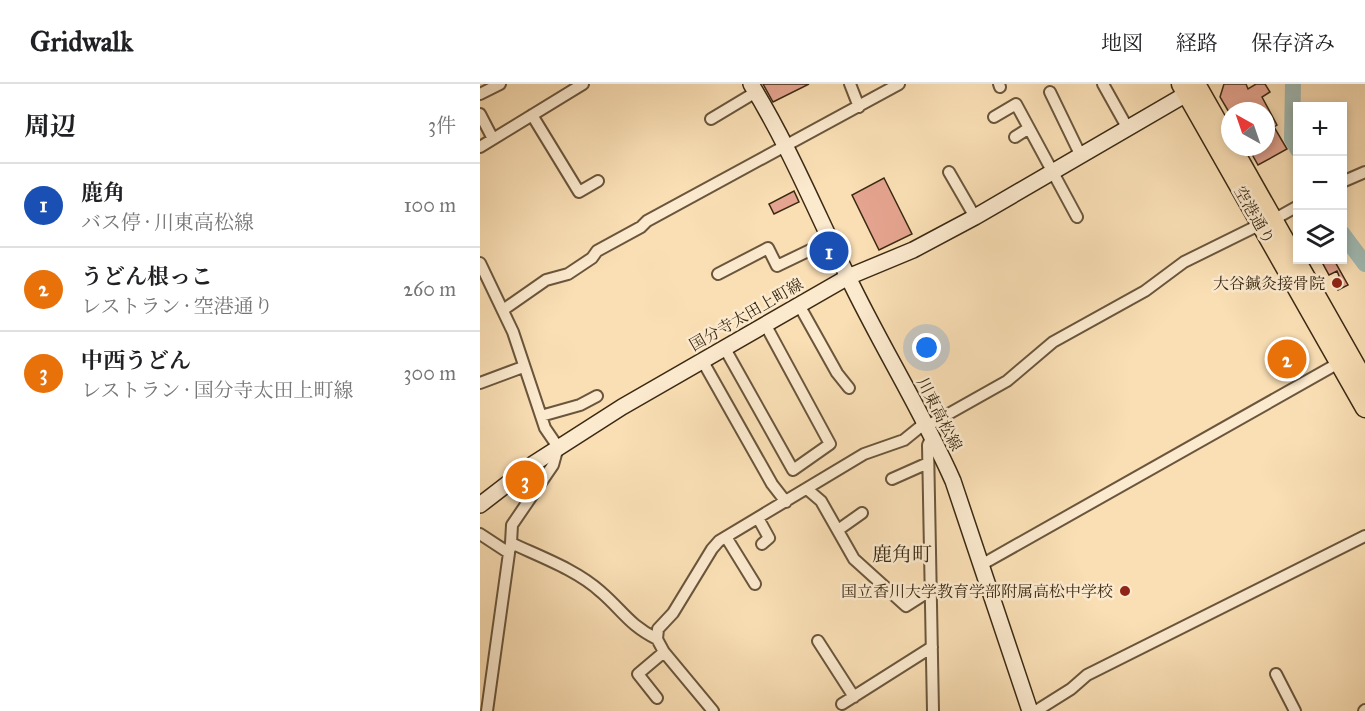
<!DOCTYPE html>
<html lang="ja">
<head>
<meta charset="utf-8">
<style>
	:root { --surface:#fff; --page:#f2f2f2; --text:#202124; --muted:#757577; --line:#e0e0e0; --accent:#8f2418 }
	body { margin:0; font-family:"IM FELL Great Primer","Noto Serif JP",serif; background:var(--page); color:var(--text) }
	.controls { position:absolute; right:18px; top:18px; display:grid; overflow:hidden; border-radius:0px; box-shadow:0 3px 9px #0003 }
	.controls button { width:54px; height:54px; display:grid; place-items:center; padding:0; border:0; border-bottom:2px solid var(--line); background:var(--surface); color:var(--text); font:30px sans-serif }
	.compass { position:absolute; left:741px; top:18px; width:54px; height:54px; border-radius:50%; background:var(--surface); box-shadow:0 3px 9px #0003; rotate:320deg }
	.you { position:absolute; left:447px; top:264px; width:21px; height:21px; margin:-15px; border:4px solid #fff; border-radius:50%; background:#1a73e8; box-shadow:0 0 0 9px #1a73e833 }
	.badge { display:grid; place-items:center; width:39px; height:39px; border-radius:50%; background:var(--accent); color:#fff; font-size:20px; font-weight:700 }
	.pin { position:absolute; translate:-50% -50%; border:3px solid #fff; box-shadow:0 2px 6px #0006 }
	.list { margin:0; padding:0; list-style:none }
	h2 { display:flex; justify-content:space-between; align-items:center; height:78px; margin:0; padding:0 24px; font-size:26px }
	h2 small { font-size:20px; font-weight:400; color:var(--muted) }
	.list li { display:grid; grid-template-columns:39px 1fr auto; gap:18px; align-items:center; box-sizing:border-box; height:84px; padding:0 24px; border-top:2px solid var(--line) }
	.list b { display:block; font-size:22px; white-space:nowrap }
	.list p { margin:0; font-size:20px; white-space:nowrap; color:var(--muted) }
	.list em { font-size:20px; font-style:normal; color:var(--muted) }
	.icon { flex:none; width:33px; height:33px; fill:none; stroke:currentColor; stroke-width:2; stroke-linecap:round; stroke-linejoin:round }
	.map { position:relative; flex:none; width:885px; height:627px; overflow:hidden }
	header { display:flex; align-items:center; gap:36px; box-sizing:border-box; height:84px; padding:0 30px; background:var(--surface); border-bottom:2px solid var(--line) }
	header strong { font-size:28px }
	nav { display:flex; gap:33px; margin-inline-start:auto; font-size:21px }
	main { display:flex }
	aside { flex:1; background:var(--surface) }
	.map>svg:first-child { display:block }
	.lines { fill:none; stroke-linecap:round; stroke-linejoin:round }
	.river { stroke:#a0bbb5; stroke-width:16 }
	.building { fill:#e5a48f; stroke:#3a2913; stroke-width:1.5 }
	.minor-casing { stroke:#6a563c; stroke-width:14 }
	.secondary-casing { stroke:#3a2913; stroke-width:18 }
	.trunk-casing { stroke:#3a2913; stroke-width:21 }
	.minor { stroke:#fceacf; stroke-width:10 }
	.secondary { stroke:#fceacf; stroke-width:15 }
	.trunk { stroke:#fadfb5; stroke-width:18 }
	.poi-dot { fill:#8f2418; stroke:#fceacf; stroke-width:2 }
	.labels { text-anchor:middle; stroke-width:5; stroke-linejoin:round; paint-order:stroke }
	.street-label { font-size:16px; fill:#3a2913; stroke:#fceacf }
	.poi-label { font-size:16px; fill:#3a2913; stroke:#fceacf; text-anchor:end }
	.quarter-label { font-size:20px; fill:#3a2913; stroke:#fceacf }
</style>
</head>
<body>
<header>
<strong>Gridwalk</strong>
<nav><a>地図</a><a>経路</a><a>保存済み</a></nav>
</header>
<main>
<aside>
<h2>周辺<small>3件</small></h2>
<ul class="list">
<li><span class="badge" style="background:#1a4fb4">1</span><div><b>鹿角</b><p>バス停 · 川東高松線</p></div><em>100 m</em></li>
<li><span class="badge" style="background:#e8710a">2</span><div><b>うどん根っこ</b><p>レストラン · 空港通り</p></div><em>260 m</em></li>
<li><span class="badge" style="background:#e8710a">3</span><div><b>中西うどん</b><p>レストラン · 国分寺太田上町線</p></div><em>300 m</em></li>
</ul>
</aside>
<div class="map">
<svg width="885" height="627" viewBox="0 0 885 627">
	<rect width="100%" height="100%" fill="#fadfb5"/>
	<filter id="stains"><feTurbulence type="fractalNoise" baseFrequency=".00333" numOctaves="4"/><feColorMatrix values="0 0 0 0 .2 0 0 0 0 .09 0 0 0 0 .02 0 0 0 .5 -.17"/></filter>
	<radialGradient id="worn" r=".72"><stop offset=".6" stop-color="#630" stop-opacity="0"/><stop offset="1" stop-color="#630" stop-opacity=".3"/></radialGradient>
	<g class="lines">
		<!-- river -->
		<path class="river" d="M813,0L812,55L818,66
			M862,149L885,180"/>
	</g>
	<!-- building -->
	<path class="building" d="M283,0H329L293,18Z
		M744,0H766L768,5L776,0H785L790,8L782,13L797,41L794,43L807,65L778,81L768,63H786V27H750V30L740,13Z
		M404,94L432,150L399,166L372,111Z
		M314,107L319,118L294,130L289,120Z
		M850,176H854L868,201L858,206L852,196L859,192L857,187L849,191L843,180Z"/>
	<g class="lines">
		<defs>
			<path id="minor" d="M370,0L379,23
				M519,0L520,3
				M623,0L647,43
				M570,8L600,70
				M0,10L20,0
				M0,30L13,55
				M52,31L99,108L118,97
				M514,33L536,20L597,133
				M231,35L276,8
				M535,53L549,44
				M0,63L103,0
				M469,88L495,133
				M862,98L885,88
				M793,136L818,122
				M0,179L33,248L65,344L78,363L73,381L32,441L31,459
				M238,190L288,164L297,182L351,156
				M319,221L357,289L369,304
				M23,226L66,196L88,190L112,174L117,167L161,143L167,137L419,0
				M244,263L313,386L350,360L285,240
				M222,276L292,400L306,418
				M0,299L43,283
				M61,332L100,321L117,312
				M447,342L527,297L573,258L665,207L704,178L781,140
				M452,352L448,361L453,627
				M412,395L448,379
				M327,405L341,417L374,475L426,522L451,506
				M278,434L289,454L282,460
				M358,446L382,429
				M0,450L29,469L7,627
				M246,453L275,500
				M30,465L31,459C61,473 97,486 121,508C143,527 149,541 177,555
				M501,481L864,276
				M338,557L374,613
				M796,590L815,627
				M177,614L158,590L184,568
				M362,620L452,563
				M233,627L184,568L177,555L178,545L193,529L232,465L239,457L384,370L424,356L445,339
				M556,627L591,605L607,591L885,452
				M884,627L885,626"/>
			<path id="secondary" d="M271,0C309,62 336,128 368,193C401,262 442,327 473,397L550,627
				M0,421L53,380L142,323L368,193L433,166L495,133L715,5"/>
			<path id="trunk" d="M701,0L885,324
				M716,0L750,60
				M752,63L885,298"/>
		</defs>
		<!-- minor casing -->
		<use href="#minor" class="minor-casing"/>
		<!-- secondary casing -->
		<use href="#secondary" class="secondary-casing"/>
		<!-- trunk casing -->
		<use href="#trunk" class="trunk-casing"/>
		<!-- minor -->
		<use href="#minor" class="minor"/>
		<!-- secondary -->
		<use href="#secondary" class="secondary"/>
		<!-- trunk -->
		<use href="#trunk" class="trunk"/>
	</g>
	<!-- markers -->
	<g class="poi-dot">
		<circle cx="857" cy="199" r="6"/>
		<circle cx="645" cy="507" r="6"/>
	</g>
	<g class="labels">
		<!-- street labels -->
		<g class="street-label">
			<text transform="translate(775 131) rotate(60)" y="6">空港通り</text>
			<text transform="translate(266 230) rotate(-30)" y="6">国分寺太田上町線</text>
			<text transform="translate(460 330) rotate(63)" y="6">川東高松線</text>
		</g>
		<!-- poi labels -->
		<g class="poi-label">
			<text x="845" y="205">大谷鍼灸接骨院</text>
			<text x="633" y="513">国立香川大学教育学部附属高松中学校</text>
		</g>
		<!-- quarter labels -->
		<g class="quarter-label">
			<text x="422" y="477">鹿角町</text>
		</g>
	</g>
	<rect width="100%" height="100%" filter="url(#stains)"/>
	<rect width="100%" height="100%" fill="url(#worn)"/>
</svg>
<div class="controls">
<button>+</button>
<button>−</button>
<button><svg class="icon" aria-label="layers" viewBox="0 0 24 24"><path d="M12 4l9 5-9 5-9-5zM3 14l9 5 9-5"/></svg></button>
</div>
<svg class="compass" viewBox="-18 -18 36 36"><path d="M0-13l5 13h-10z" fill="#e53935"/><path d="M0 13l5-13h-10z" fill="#757577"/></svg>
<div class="you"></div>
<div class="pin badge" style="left:349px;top:167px;background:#1a4fb4">1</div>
<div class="pin badge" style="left:807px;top:275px;background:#e8710a">2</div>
<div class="pin badge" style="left:45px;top:396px;background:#e8710a">3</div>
</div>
</main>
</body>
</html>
